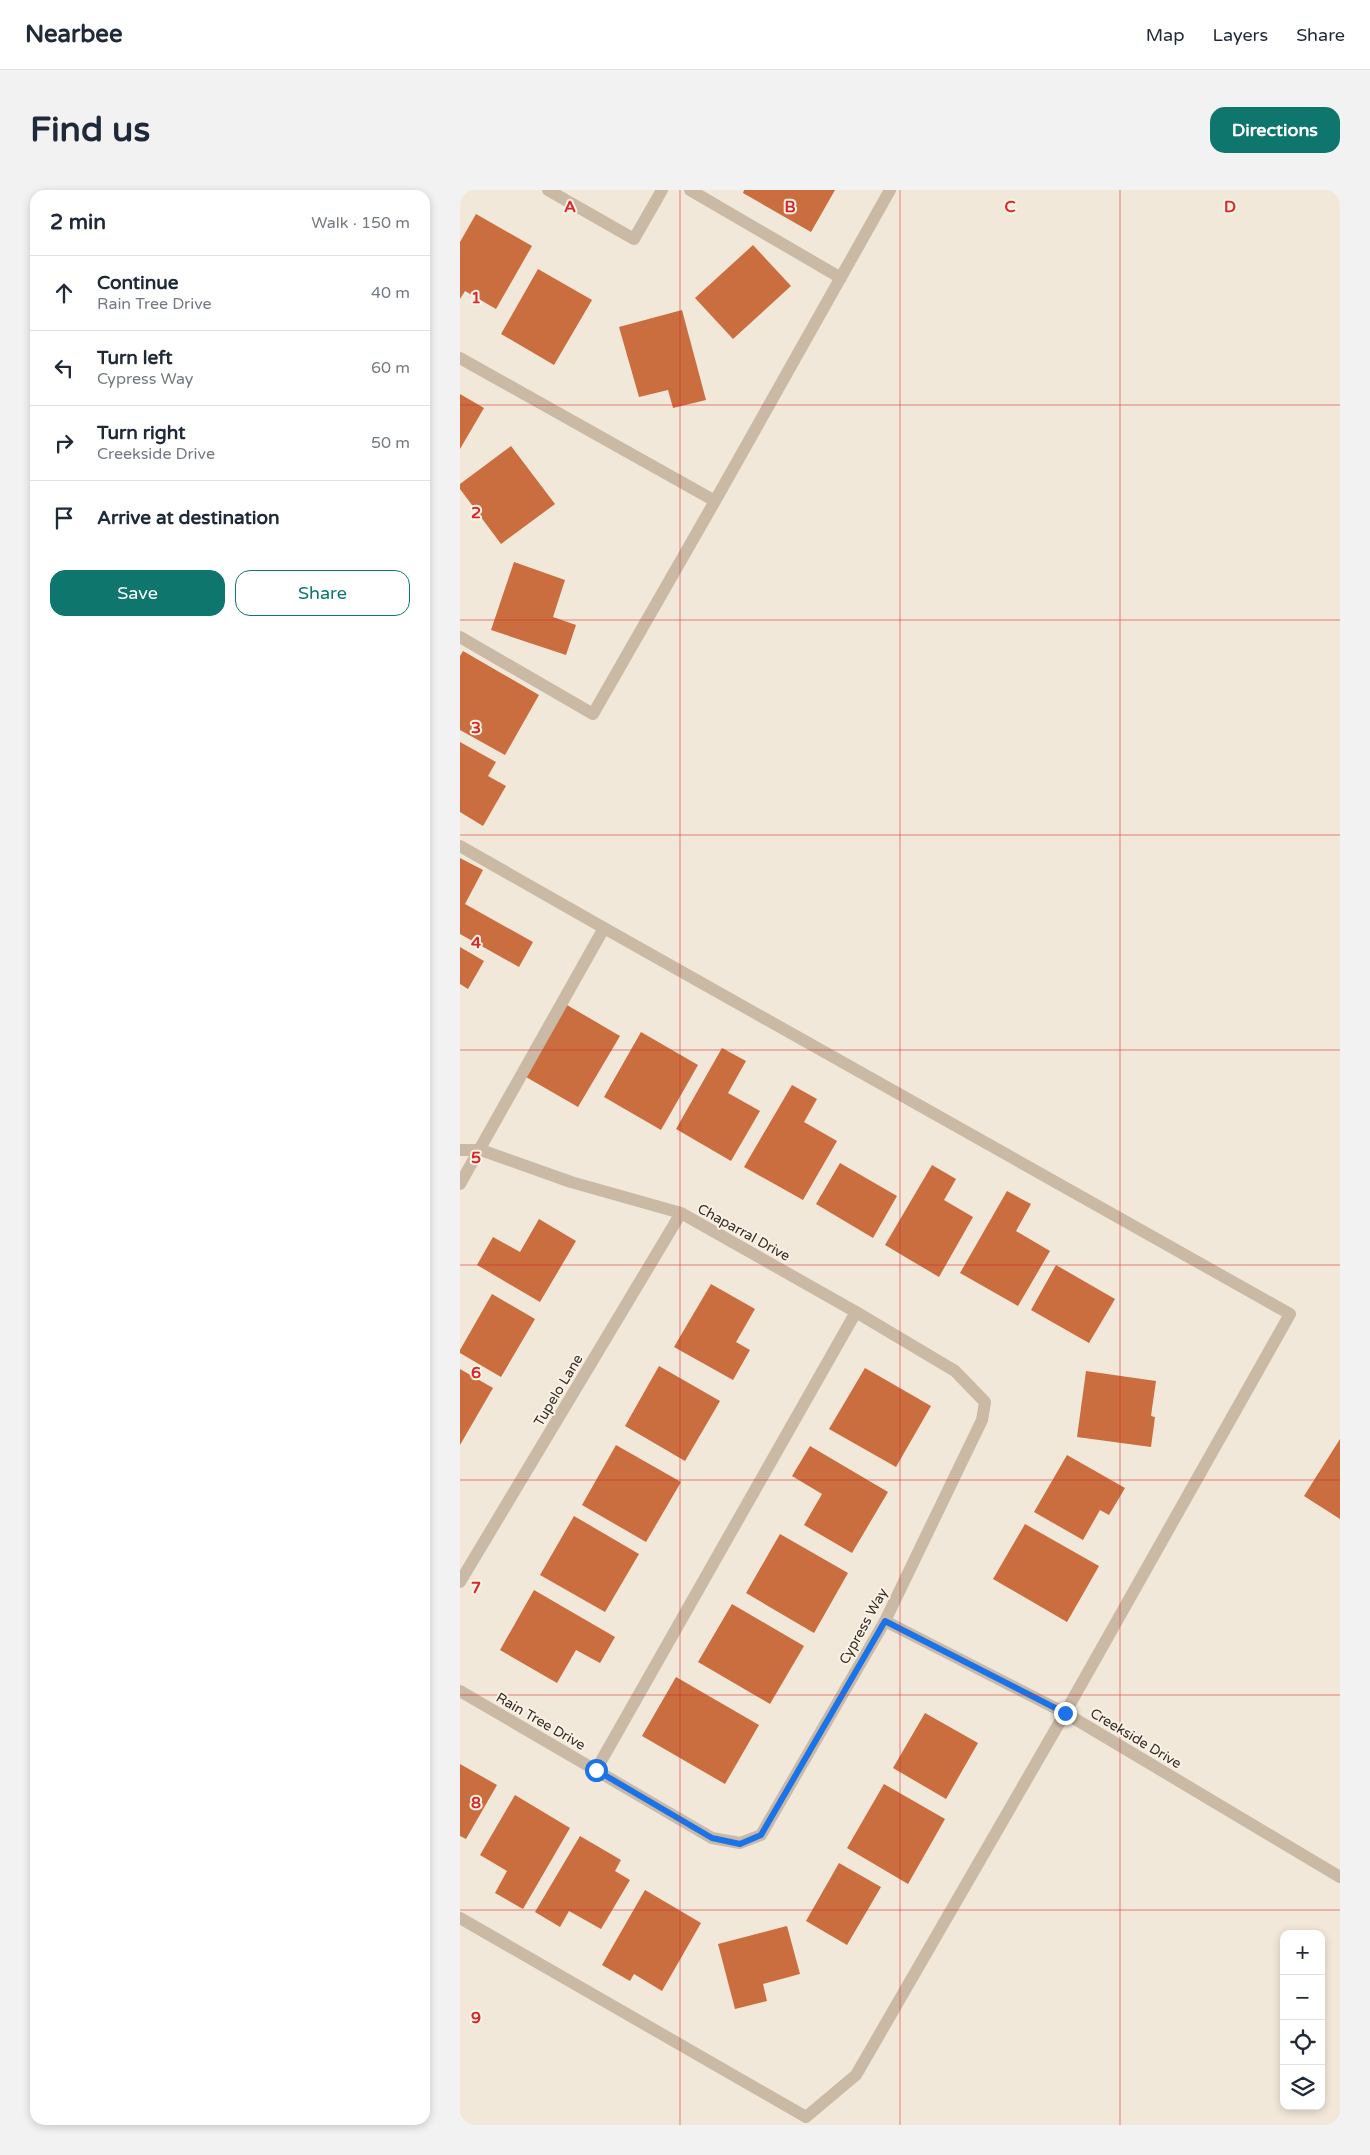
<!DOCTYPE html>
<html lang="en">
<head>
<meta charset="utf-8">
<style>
	:root { --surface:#fff; --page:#f2f2f3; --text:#1f2937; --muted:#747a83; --line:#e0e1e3; --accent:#0f766e }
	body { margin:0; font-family:"Varela Round",sans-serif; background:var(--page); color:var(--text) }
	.controls { position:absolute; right:15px; bottom:15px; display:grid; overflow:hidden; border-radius:10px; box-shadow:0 2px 8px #0003 }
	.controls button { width:45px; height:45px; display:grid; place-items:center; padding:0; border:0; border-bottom:1px solid var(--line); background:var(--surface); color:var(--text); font:25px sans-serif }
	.stop { position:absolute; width:15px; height:15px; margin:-11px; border:4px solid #1a73e8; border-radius:50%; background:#fff }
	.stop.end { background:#1a73e8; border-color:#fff; box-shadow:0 1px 5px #0008 }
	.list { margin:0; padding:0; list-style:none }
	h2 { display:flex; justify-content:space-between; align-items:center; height:65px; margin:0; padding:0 20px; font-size:21px }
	h2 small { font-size:16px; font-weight:400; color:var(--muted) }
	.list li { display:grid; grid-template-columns:32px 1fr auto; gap:15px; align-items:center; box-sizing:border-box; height:75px; padding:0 20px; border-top:1px solid var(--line) }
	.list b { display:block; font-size:19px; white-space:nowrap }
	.list p { margin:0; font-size:16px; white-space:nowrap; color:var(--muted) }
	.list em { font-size:16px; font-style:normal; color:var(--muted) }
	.actions { display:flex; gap:10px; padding:15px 20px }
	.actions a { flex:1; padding:11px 0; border:1px solid var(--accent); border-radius:15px; text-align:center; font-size:18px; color:var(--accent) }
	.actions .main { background:var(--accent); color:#fff }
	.icon { flex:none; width:28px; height:28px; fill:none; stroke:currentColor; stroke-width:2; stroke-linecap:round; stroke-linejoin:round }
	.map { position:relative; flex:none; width:880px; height:1935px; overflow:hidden; border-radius:15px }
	header { display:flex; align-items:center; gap:30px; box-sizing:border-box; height:70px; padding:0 25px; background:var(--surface); border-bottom:1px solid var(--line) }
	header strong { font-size:24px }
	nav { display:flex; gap:28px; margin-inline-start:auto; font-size:18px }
	.intro { display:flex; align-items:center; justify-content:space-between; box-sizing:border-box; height:120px; padding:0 30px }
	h1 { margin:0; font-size:35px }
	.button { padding:12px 22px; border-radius:15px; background:var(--accent); color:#fff; font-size:18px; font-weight:700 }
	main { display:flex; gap:30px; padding:0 30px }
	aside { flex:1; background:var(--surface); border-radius:15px; box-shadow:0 2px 8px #0003 }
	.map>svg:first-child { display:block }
	.building { fill:#ca6d3f }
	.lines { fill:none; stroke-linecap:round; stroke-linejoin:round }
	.lane { stroke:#cab9a5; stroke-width:12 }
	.street { stroke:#cab9a5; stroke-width:12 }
	.route { stroke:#1a73e8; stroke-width:6 }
	.grid { fill:none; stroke:#d62828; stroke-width:1; stroke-opacity:0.55 }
	.labels { text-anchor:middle; stroke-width:4; stroke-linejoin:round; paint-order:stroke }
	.street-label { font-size:14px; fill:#362c26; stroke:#faf2e5 }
	.grid-label { font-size:16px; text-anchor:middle; font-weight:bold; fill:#d62828; stroke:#faf2e5; stroke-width:4; stroke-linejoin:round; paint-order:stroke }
</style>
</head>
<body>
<header>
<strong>Nearbee</strong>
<nav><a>Map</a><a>Layers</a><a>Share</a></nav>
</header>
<div class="intro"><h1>Find us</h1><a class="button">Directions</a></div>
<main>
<aside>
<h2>2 min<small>Walk · 150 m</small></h2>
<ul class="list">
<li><svg class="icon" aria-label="ahead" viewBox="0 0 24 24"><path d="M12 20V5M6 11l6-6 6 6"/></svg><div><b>Continue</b><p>Rain Tree Drive</p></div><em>40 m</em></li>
<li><svg class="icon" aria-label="left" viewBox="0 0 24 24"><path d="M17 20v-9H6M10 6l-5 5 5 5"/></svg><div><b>Turn left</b><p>Cypress Way</p></div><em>60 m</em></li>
<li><svg class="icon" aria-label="right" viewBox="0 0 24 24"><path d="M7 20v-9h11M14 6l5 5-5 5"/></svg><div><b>Turn right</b><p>Creekside Drive</p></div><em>50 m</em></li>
<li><svg class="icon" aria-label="arrive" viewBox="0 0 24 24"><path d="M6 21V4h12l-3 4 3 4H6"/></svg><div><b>Arrive at destination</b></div></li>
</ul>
<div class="actions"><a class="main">Save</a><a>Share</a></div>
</aside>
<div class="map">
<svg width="880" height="1935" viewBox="0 0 880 1935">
	<rect width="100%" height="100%" fill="#f2e8d9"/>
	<!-- building -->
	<path class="building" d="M284,0H375L351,42L283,3Z
		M16,24L72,56L36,119L5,101L0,109V52Z
		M293,55L331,96L273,149L235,108Z
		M78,79L132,110L94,175L41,144Z
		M222,120L246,210L213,218L208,200L179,207L159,137Z
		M0,204L24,218L0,259Z
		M51,256L95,314L41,354L0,299V294Z
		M54,372L105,390L93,427L116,435L106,465L31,440Z
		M3,461L79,505L45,565L0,540V466Z
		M0,552L36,572L28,586L46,596L23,636L0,622Z
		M0,668L23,680L5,714L73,752L59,777L0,744Z
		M0,757L24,771L8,799L0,794Z
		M107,815L160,846L118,917L66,887Z
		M181,842L238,875L201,940L144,907Z
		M262,858L286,871L268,903L300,921L271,971L216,939Z
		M332,895L357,909L344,932L377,951L343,1010L284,977Z
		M380,973L437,1006L413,1048L356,1014Z
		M472,975L496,989L484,1010L513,1027L479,1087L425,1055Z
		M547,1001L571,1014L556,1041L590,1061L558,1116L500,1083Z
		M79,1029L116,1051L80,1112L17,1075L33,1047L60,1062Z
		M596,1075L655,1109L629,1153L571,1120Z
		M251,1094L295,1119L276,1152L290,1160L273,1190L214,1157Z
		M32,1104L75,1129L41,1187L0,1163V1160Z
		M199,1176L260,1211L225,1271L165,1236Z
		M405,1178L471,1216L436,1277L369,1239Z
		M0,1179L33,1198L0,1255Z
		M626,1181L696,1191L691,1226L695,1227L691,1257L617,1247Z
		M880,1249V1329L844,1306Z
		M156,1255L221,1292L186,1352L122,1315Z
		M350,1256L428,1302L392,1363L344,1335L362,1304L332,1286Z
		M607,1265L665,1298L649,1325L640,1320L623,1350L574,1322Z
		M114,1326L179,1364L145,1422L80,1385Z
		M565,1334L639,1376L607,1432L533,1389Z
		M320,1344L388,1383L354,1443L286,1403Z
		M74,1400L155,1447L140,1473L116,1460L97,1493L40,1460Z
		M272,1414L344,1456L310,1514L238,1472Z
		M216,1487L299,1535L265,1594L182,1546Z
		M465,1523L518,1553L486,1609L433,1578Z
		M0,1574L37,1595L6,1649L0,1646Z
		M424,1594L485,1629L448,1694L387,1658Z
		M55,1605L110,1638L63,1719L35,1703L47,1681L20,1665Z
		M120,1646L161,1670L155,1681L170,1690L141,1739L109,1721L100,1737L75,1722Z
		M379,1673L421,1697L387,1755L346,1731Z
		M185,1700L241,1733L202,1801L174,1784L170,1791L142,1775Z
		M327,1736L340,1784L303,1794L307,1811L275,1819L258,1754Z"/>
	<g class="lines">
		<!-- lane -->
		<path class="lane" d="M230,0L381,88
			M0,168L255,311L430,0
			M0,447L133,524L255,311
			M0,656L144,738
			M0,994L144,738L830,1124L605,1523L396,1885L346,1927L0,1728
			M136,1580L396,1122"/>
		<!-- street -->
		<path class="street" d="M88,0L174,49L202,0
			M0,960H21L111,992L221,1023L396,1122L495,1181L525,1212L522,1230L425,1431L301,1645L280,1653L252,1648L0,1501
			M0,1392L221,1023
			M425,1431L605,1523L880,1687"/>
	</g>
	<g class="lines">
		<!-- route -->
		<path class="route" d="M136,1580L252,1648L280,1654L301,1645L425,1431L605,1523"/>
	</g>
	<!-- grid -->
	<path class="grid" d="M220,0V1935M440,0V1935M660,0V1935M0,215H880M0,430H880M0,645H880M0,860H880M0,1075H880M0,1290H880M0,1505H880M0,1720H880"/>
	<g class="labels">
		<!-- street labels -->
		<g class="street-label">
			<text transform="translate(284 1042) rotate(29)" y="5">Chaparral Drive</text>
			<text transform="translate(98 1200) rotate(-59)" y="5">Tupelo Lane</text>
			<text transform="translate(403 1436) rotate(-61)" y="5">Cypress Way</text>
			<text transform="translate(81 1531) rotate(30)" y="5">Rain Tree Drive</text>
			<text transform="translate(676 1548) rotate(31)" y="5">Creekside Drive</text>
		</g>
	</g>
	<g class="grid-label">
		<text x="110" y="22">A</text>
		<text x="330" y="22">B</text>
		<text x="550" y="22">C</text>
		<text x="770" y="22">D</text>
		<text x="16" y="113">1</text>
		<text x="16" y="328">2</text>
		<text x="16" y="543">3</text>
		<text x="16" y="758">4</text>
		<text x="16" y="973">5</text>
		<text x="16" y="1188">6</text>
		<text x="16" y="1403">7</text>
		<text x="16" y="1618">8</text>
		<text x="16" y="1833">9</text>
	</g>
</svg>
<div class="controls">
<button>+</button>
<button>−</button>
<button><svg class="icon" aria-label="locate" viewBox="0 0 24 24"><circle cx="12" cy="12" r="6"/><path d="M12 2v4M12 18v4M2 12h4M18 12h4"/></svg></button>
<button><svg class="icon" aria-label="layers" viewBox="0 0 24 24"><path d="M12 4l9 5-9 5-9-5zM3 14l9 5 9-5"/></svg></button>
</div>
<div class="stop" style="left:136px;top:1580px"></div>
<div class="stop end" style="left:605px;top:1523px"></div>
</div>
</main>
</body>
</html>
